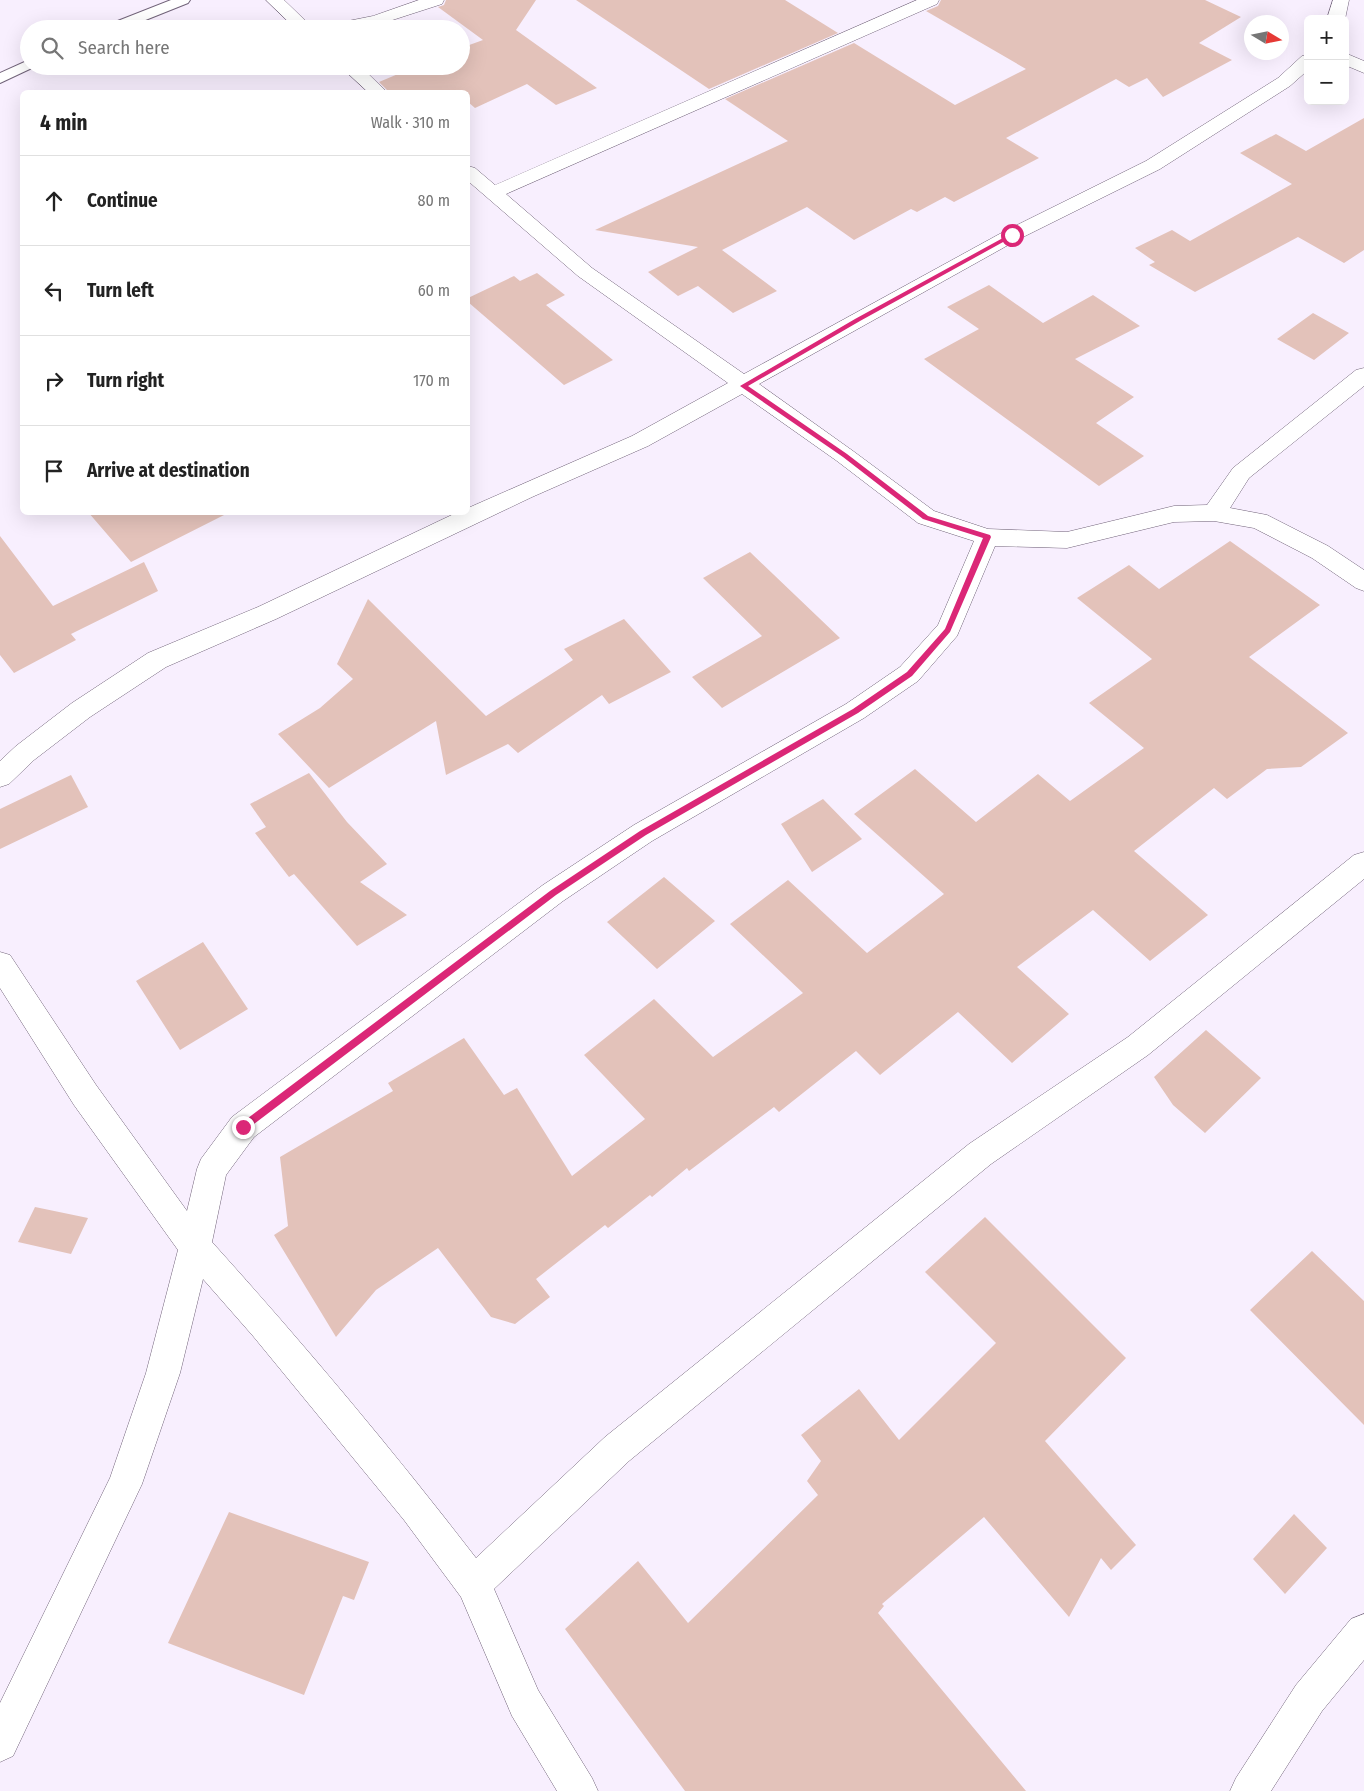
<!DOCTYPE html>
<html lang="en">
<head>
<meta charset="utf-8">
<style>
	:root { --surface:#fff; --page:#f6f6f6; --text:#222; --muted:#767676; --line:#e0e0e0 }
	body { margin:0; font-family:"Fira Sans Condensed",sans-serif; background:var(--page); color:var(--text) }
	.controls { position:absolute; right:15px; top:15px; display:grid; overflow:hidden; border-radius:8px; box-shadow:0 5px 20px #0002 }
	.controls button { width:45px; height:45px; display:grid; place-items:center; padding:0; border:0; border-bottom:1px solid var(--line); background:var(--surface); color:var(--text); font:25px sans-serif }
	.compass { position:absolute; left:1244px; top:15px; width:45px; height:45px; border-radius:50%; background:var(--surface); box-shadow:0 5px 20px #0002; rotate:100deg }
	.stop { position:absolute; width:15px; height:15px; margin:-11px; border:4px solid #db2777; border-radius:50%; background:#fff }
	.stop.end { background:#db2777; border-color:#fff; box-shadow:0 1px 5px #0008 }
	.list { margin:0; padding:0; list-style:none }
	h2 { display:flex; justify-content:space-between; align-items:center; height:65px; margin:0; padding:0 20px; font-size:21px }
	h2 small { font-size:16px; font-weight:400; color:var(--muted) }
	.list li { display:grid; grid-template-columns:32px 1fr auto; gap:15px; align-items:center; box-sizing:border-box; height:90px; padding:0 20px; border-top:1px solid var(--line) }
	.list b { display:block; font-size:19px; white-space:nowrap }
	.list em { font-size:16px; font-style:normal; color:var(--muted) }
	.icon { flex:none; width:28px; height:28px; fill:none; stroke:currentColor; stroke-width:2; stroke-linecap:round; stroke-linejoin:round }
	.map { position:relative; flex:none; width:1364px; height:1791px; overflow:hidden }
	.search { position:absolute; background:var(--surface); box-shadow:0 5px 20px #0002; left:20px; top:20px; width:450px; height:55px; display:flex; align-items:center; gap:12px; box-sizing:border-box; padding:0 18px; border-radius:28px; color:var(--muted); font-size:19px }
	.panel { position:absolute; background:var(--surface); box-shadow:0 5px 20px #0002; left:20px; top:90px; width:450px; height:425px; border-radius:8px }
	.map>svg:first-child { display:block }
	.building { fill:#e3c2ba }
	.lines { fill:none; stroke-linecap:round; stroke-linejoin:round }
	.service-casing { stroke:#716379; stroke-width:2 }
	.minor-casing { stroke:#716379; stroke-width:1 }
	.service { fill:#fff; fill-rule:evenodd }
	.minor { fill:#fff; fill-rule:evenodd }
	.route { fill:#db2777 }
</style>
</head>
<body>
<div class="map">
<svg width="1364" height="1791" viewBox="0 0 1364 1791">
	<rect width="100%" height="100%" fill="#f8effe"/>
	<!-- building -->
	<path class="building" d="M446,0H536L516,30L597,88L556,105L527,84L475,108L468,102V92H389L379,82L417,66H461V48L483,40L438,7L444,5Z
		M576,0H785L838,33L709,89Z
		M941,0H1205L1241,17L1199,43L1232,60L1163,97L1147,78L1129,87L1116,79L1006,138L1039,158L954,202L945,197L917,212L911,209L854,240L807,207L722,250L777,291L733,313L698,286L678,296L648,272L698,247L595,230L788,141L725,99L854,43L955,105L1026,69L926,11L938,6Z
		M1364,118V250L1344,263L1298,237L1195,292L1149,265L1155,262L1135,248L1172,230L1190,241L1292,184L1240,153L1276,134L1306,151Z
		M537,273L565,295L546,305L613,360L564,385L468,302V298L514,276L520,281Z
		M989,285L1043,323L1093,295L1140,326L1075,359L1134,397L1096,423L1144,456L1099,486L924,359L979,329L947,307Z
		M1313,313L1349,333L1314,360L1277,339Z
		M88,512H230L131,562Z
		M0,536L53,606L144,562L158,591L71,634L76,640L14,673L0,655Z
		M1230,541L1320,605L1249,657L1348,733L1301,767L1267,769L1227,799L1214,788L1134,851L1208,915L1150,961L1093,910L1017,967L1069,1014L1012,1063L958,1012L880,1075L856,1051L779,1112L774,1107L689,1171L687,1168L652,1197L650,1195L608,1228L605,1225L536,1279L550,1297L515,1324L491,1317L438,1248L376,1290L336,1337L274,1235L288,1226L280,1157L393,1091L388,1083L464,1038L504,1095L517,1088L572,1176L645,1119L584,1055L654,999L713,1057L803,993L730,924L788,880L867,953L944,894L854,814L915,769L976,822L1038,774L1070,801L1144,748L1089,703L1152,659L1077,598L1129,565L1159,589Z
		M750,552L840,638L722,708L692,677L762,636L703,578Z
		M368,599L486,716L573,660L564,649L624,619L671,672L609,704L602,695L518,753L508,744L446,775L436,721L329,788L278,734L320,708L353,679L337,664Z
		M309,773L347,822L387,864L360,882L407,915L357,946L294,874L289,877L255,833L266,827L250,804Z
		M71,775L88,807L0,849V809Z
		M823,799L862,839L812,872L781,824Z
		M664,877L715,921L657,969L607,922Z
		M203,942L248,1009L180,1050L136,981Z
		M1206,1030L1261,1078L1205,1133L1173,1105L1154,1077Z
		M35,1207L88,1218L71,1254L18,1242Z
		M985,1217L1126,1358L1045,1441L1136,1545L1111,1570L1101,1558L1069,1617L984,1517L882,1604L884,1606L878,1613L1026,1791H685L565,1629L638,1561L688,1623L818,1495L807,1481L821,1461L801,1435L859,1389L899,1440L996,1343L925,1272Z
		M1312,1251L1364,1301V1425L1250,1310Z
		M229,1512L369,1562L354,1600L343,1596L304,1695L168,1643Z
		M1294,1514L1327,1548L1285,1594L1253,1559Z"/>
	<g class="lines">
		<defs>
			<path id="service" d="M171,0H190L188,3L123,29H103L105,26Z
				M29,60V66L34,67L0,83V73Z"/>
			<path id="minor" d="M266,0H284L314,29H296Z
				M419,0H444L442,4L377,25L360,29H326L328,25L373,16Z
				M917,0H939L937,4L506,194L592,268L744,374L1005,231L1146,161L1278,78L1302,56L1308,55V70L1290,86L1160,169L1019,239L759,384L853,451L934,511L988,529L1067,532L1174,506L1207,505L1233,468L1356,370L1364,368V386L1249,478L1230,508L1267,515L1328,546L1364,570V591L1356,588L1312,558L1254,528L1214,521L1174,522L1067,548L995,546L957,636L918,681L864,718L652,841L563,901L254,1137L226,1175L212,1242C304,1344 392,1449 476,1558L605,1437L969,1144L1128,1037L1354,855L1364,852V879L1148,1055L991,1164L629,1461L494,1589L538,1690L592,1778L598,1791H557L512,1716L461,1597L404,1520L253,1336L203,1279L180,1373L142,1484L13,1756L0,1762V1703L110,1478L146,1373L178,1250L74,1105L0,988V952L10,955L96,1085L187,1211L197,1169L201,1159L232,1117L543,885L634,825L846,704L900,667L938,625L974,541L918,523L837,461L742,394L648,446L532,497L276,619L166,667L90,717L34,760L9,784L0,787V761L16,746L72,703L148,653L258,607L458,512H468V508L632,436L728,383L578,276L468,181V166L475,168L495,185Z
				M1333,0H1349L1345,19H1327Z
				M1345,53L1364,61V73L1345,65Z
				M340,66H360L387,92H368Z
				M1364,1614V1660L1322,1711L1271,1791H1230L1236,1778L1296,1685L1351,1619Z"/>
		</defs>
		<!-- service casing -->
		<use href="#service" class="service-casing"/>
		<!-- minor casing -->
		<use href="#minor" class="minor-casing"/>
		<!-- service -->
		<use href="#service" class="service"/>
		<!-- minor -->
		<use href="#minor" class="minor"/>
	</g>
	<!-- route -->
	<path class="route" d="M1012,233L1014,236L860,321L748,386L847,454L928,516L990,535L991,537L950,632L912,676L858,713L646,835L556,895L246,1130H240V1124L550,891L640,831L853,709L907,672L945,629L983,538L923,519L843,457L740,386L855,319Z"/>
</svg>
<div class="controls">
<button>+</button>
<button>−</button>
</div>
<svg class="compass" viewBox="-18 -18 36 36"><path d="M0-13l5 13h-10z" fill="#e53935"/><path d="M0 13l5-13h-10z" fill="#767676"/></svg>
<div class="stop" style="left:1012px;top:235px"></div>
<div class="stop end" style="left:243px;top:1127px"></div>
<div class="search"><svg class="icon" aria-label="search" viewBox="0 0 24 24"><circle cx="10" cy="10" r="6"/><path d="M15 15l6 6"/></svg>Search here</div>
<section class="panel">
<h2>4 min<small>Walk · 310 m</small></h2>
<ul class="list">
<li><svg class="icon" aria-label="ahead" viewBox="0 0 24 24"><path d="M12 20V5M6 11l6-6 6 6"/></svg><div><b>Continue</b></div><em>80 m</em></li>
<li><svg class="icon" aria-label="left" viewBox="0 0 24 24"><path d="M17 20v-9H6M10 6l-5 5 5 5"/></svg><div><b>Turn left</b></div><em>60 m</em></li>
<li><svg class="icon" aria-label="right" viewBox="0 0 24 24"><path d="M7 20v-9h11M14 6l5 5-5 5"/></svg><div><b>Turn right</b></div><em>170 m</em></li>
<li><svg class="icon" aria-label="arrive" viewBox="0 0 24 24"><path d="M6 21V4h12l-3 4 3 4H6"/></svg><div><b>Arrive at destination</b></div></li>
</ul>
</section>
</div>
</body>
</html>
